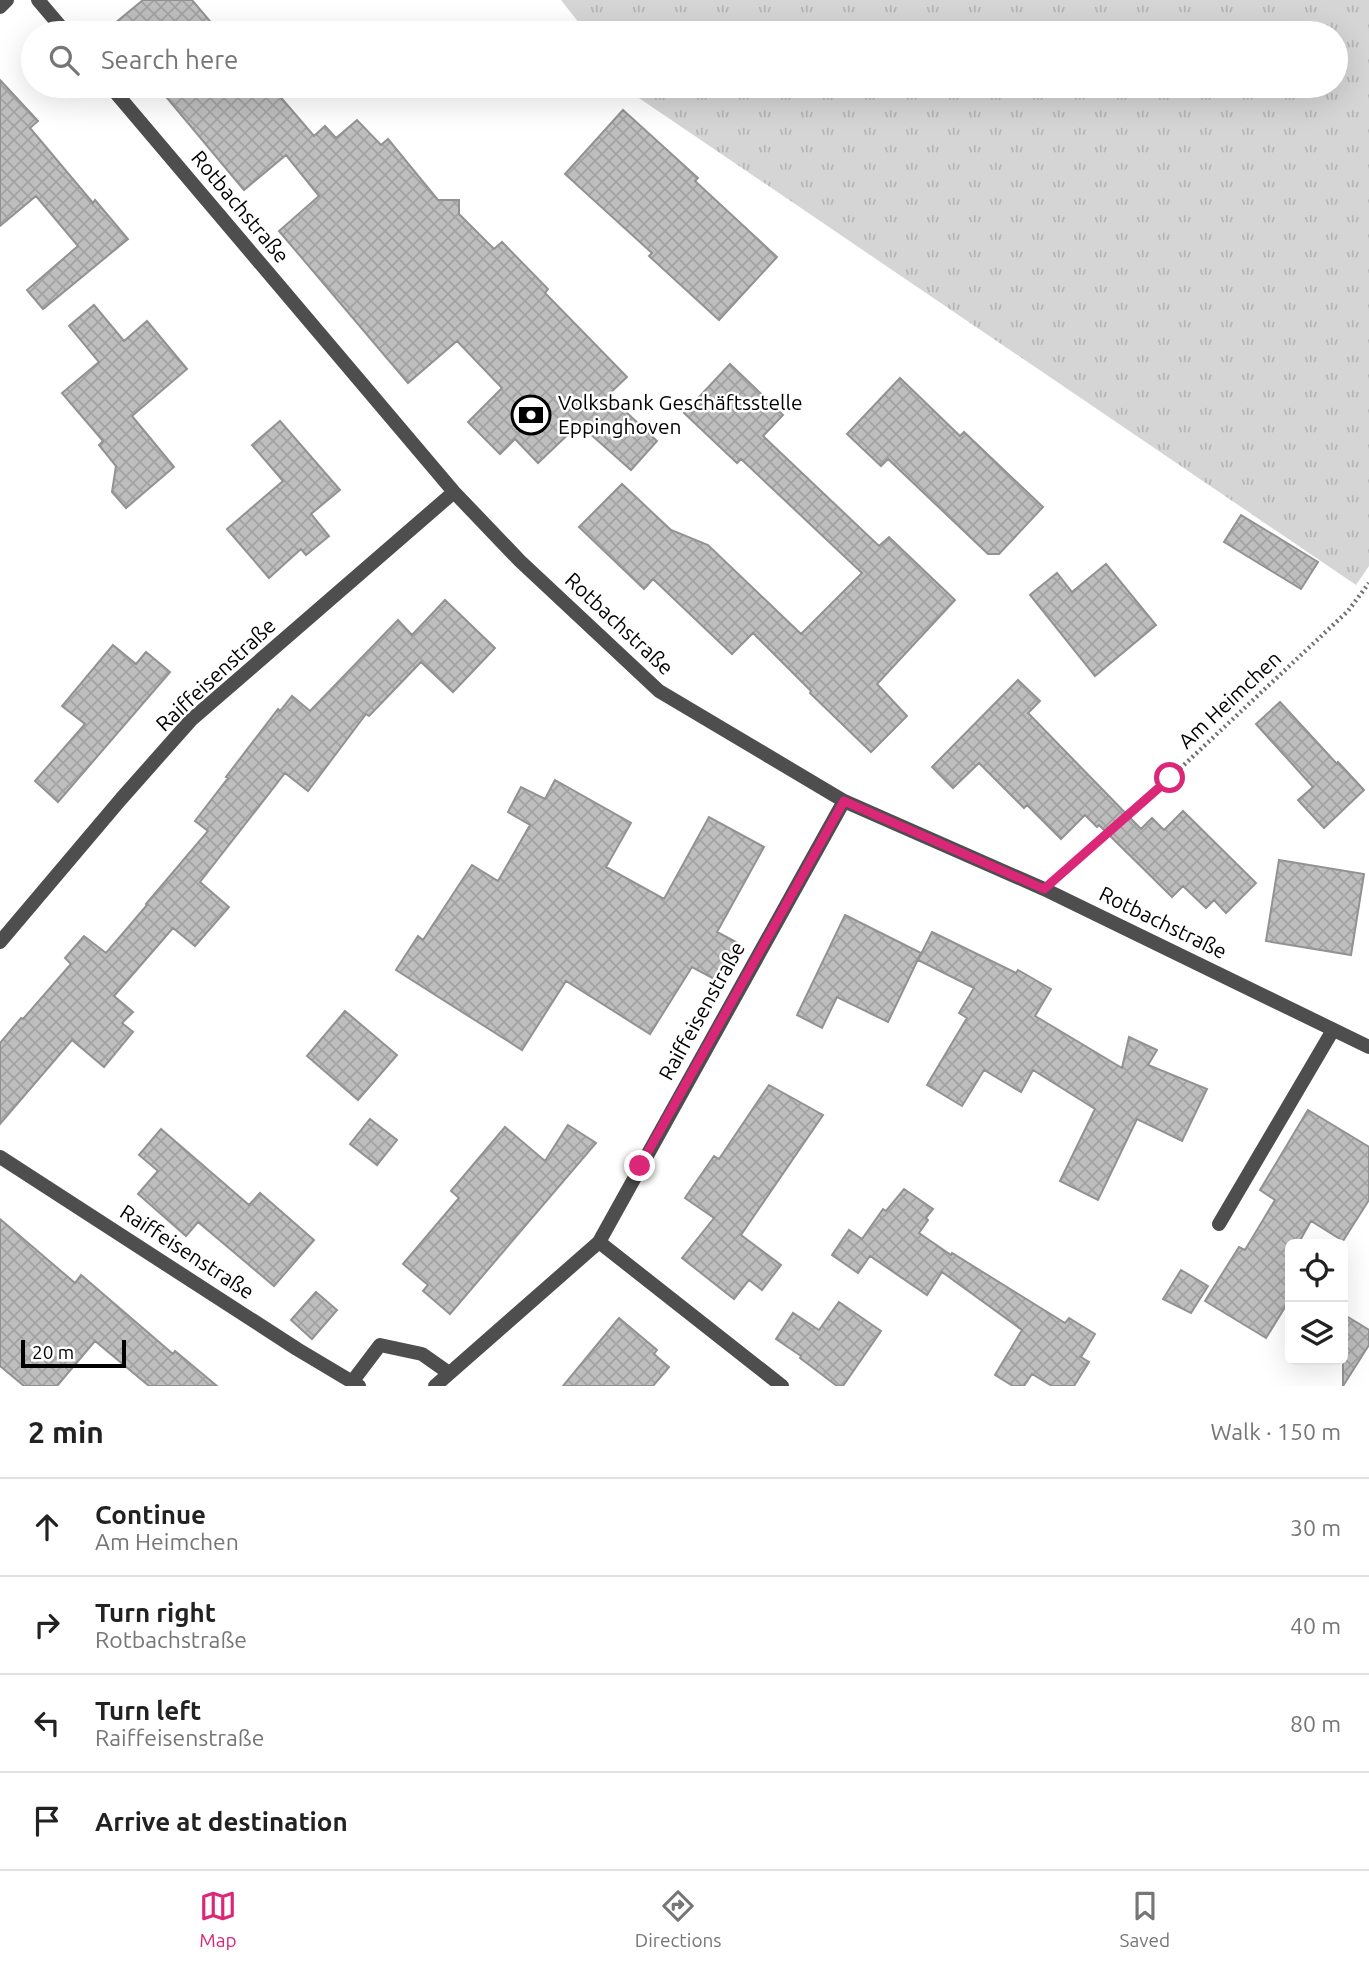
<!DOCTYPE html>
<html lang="en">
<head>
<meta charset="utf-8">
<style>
	:root { --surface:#fff; --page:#f6f6f6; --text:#222; --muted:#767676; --line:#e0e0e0; --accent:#db2777 }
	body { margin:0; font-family:Ubuntu,sans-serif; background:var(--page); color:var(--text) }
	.controls { position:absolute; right:21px; bottom:21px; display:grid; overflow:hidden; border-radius:10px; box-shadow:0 7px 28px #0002 }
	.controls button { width:63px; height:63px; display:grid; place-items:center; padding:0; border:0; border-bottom:2px solid var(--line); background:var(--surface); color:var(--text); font:35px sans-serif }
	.scale { position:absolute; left:21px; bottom:18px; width:105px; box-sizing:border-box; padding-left:7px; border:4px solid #000; border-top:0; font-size:19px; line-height:24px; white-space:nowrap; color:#000; -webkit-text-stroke:5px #fff; paint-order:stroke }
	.stop { position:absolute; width:21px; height:21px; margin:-16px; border:5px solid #db2777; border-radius:50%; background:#fff }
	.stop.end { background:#db2777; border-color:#fff; box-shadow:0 2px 7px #0008 }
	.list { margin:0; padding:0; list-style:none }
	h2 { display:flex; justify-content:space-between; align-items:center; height:91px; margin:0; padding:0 28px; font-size:30px }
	h2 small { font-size:23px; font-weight:400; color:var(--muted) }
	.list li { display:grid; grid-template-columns:46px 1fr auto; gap:21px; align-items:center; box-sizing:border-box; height:98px; padding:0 28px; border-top:2px solid var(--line) }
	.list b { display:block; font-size:26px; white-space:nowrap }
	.list p { margin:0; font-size:23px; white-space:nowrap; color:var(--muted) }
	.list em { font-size:23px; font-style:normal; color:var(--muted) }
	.icon { flex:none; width:38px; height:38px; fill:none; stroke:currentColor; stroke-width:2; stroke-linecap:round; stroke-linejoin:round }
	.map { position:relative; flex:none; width:1369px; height:1386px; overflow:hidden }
	.search { position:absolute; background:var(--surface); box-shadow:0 7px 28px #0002; left:21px; right:21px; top:21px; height:77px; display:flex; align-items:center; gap:18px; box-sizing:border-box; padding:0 24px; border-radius:38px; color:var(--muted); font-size:26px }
	.sheet { height:483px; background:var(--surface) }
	nav { display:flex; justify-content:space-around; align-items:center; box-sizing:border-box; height:98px; border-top:2px solid var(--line); background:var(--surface); font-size:19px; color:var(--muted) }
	nav a { display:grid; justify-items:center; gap:4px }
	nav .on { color:var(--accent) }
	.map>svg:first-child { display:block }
	.grass { fill:url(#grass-tufts) }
	.building { fill:url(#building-cross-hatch); stroke:#929292; stroke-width:2 }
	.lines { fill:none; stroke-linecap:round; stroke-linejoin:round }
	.path { stroke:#707070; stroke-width:4.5; stroke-dasharray:2 3.5; stroke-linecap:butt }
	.service { stroke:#4e4e4e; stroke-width:14 }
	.minor { stroke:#4e4e4e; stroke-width:14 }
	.route { stroke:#db2777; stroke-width:9 }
	.labels { text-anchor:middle; stroke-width:5; stroke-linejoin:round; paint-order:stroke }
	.street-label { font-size:21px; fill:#000; stroke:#fff }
	.poi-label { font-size:21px; fill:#000; stroke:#fff; text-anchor:start }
</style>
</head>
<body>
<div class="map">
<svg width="1369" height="1386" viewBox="0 0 1369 1386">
	<defs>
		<pattern id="grass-tufts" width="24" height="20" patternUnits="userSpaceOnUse" patternTransform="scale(1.75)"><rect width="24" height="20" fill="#d5d5d5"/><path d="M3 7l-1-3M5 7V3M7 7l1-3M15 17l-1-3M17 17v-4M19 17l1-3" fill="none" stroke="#b5b5b5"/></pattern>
		<pattern id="building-cross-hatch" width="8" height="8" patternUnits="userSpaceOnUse" patternTransform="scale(1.75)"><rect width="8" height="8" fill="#bebebe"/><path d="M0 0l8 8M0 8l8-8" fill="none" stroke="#a2a2a2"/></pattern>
	</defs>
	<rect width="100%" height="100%" fill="#fff"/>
	<!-- grass -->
	<path class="grass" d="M561,0H1369V566L1356,585L633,94L627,86H1336V33H587Z"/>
	<!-- building -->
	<path class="building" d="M143,0H192L220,33H103Z
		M0,80L38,121L30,128L93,203L95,200L128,239L43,309L27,290L78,246L36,196L0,226Z
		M157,86H271L314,136L325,126L336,138L357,120L381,145L388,139L438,200H459V214L494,249L502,242L548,289L545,293L627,377L608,395L657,441L631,470L579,424L538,463L515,439L500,454L468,422L502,388L457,341L408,383L279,231L319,196L286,155L244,190Z
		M623,110L698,178L695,181L777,257L719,320L649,256L652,253L565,174Z
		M94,305L124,341L147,321L187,369L132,416L174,467L126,508L112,492L116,466L99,445L103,441L62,393L99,362L69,326Z
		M730,364L783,415L763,436L879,546L889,537L955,600L877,684L907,716L871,752L810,693L811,691L753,633L732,654L653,579L644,589L579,527L622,484L671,530L708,545L801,634L862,573L741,459L737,463L684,413Z
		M900,378L960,436L964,432L1043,507L999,554H988L888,459L881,466L847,434Z
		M280,421L340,490L311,514L329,536L306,555L301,549L269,578L227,529L283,481L252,445Z
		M1241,515L1318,562L1301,589L1224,542Z
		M1106,564L1156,625L1095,676L1030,595L1057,573L1072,592Z
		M445,600L495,648L453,692L421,662L369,716L366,714L308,791L285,773L200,882L229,907L195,946L173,928L114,996L133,1012L122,1023L133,1032L104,1067L72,1040L0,1124V1043L21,1018L23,1019L71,964L65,958L84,936L106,953L130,925L147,905L146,904L208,831L195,821L228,778L226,777L278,709L280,711L292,696L310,711L398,620L412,635Z
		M113,645L136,664L146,652L170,672L58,802L35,781L85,724L62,706Z
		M1018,680L1040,701L1028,713L1141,829L1152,818L1164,830L1183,811L1256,883L1226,913L1214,900L1206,908L1183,886L1172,897L1099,825L1097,827L1085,815L1061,839L1027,805L1024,808L979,763L953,788L932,767Z
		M1280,702L1337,764L1338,762L1364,790L1324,828L1298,800L1313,787L1256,724Z
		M555,780L631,823L606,867L664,899L709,817L764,847L717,932L736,942L716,980L692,967L650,1034L566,981L522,1050L396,970L418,936L423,940L472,865L498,881L530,825L508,812L521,787L545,799Z
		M1279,860L1364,874L1351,955L1266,941Z
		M845,915L921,953L888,1022L837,997L822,1028L797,1015Z
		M932,932L1016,973L1018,970L1051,989L1035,1016L1122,1068L1129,1037L1157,1050L1148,1065L1207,1089L1182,1141L1137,1119L1098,1200L1060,1181L1095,1109L1033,1070L1021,1092L984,1070L962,1106L927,1085L967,1018L959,1013L974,988L918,960Z
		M345,1011L397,1055L358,1100L307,1056Z
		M769,1085L823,1115L741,1235L781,1265L762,1290L749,1280L734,1299L682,1258L714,1218L685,1198L714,1156L719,1159Z
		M1308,1110L1369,1147V1200L1343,1241L1311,1221L1298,1244H1290V1299L1266,1338L1205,1301L1239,1247L1245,1250L1275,1200L1260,1190Z
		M370,1119L397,1140L377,1165L350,1144Z
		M568,1125L596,1143L450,1314L423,1291L428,1285L403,1264L459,1198L451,1191L505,1127L545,1161Z
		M161,1129L249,1205L260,1193L314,1240L274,1286L198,1222L186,1236L138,1194L158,1171L139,1155Z
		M904,1189L933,1209L926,1218L928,1220L919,1233L951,1255L952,1253L1065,1323L1069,1318L1095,1334L1081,1357L1089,1362L1074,1386H1052L1032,1374L1024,1386H1013L995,1375L1022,1330L942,1272L927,1295L870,1256L858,1273L832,1255L849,1230L862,1239L883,1209L886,1211Z
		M0,1219L75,1283L81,1275L173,1354L175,1351L217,1386H149L95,1341L57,1386H24L0,1366Z
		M1181,1270L1208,1286L1191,1313L1163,1299Z
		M316,1292L337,1310L312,1339L291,1320Z
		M839,1302L881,1331L843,1386H837L800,1358L801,1356L776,1339L793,1313L819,1330Z
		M1343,1314L1369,1330V1345L1343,1386Z
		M619,1318L657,1350L654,1354L669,1367L653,1386H563Z"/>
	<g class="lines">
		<!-- path -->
		<path class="path" d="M1065,871L1170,778L1348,611L1369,583"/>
		<!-- service -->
		<path class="service" d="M1219,1224L1333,1030"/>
		<!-- minor -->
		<path class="minor" d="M38,0L66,33
			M0,7L7,0
			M110,86L454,492L520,561L659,691L844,801L1044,889L1369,1047
			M0,942L121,799L191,720L454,492
			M0,1157L297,1349L359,1386
			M599,1242L782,1386
			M352,1382L380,1345L422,1354L449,1373
			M435,1386L599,1242L844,801"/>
	</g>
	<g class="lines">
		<!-- route -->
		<path class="route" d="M640,1166L844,801L1044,889L1170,778"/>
	</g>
	<!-- icons -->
	<defs>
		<symbol id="bank-ring" viewBox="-11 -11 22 22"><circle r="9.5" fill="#fff" stroke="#000" stroke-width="1.5"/><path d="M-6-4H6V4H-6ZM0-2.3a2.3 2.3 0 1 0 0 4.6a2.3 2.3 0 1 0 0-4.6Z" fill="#000"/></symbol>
	</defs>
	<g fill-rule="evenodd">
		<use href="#bank-ring" x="509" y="393" width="44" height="44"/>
	</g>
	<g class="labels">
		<!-- street labels -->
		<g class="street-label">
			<text transform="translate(240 207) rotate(50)" y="7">Rotbachstraße</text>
			<text transform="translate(619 624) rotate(43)" y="7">Rotbachstraße</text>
			<text transform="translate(216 675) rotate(-43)" y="7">Raiffeisenstraße</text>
			<text transform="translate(1230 700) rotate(-43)" y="7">Am Heimchen</text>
			<text transform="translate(1163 923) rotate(26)" y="7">Rotbachstraße</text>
			<text transform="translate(702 1011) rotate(-61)" y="7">Raiffeisenstraße</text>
			<text transform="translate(187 1252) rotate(33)" y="7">Raiffeisenstraße</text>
		</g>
		<!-- poi labels -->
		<g class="poi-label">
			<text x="558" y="410">Volksbank Geschäftsstelle<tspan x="558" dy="24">Eppinghoven</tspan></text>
		</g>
	</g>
</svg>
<div class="controls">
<button><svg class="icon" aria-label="locate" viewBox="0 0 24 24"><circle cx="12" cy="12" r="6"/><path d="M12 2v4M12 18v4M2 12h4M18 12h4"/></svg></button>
<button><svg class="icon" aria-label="layers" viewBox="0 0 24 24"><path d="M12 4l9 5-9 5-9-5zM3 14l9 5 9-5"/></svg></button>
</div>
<div class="scale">20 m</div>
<div class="stop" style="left:1170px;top:778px"></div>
<div class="stop end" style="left:640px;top:1166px"></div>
<div class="search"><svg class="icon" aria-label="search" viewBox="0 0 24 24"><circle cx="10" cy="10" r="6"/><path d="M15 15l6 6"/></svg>Search here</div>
</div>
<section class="sheet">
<h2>2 min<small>Walk · 150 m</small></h2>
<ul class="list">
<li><svg class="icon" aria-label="ahead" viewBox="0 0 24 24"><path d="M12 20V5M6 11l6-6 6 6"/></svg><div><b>Continue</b><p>Am Heimchen</p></div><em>30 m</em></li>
<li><svg class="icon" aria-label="right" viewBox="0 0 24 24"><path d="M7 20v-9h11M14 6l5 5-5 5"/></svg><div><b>Turn right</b><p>Rotbachstraße</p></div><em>40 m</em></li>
<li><svg class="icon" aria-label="left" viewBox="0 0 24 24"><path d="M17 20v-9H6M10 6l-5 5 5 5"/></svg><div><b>Turn left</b><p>Raiffeisenstraße</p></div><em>80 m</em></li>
<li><svg class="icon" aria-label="arrive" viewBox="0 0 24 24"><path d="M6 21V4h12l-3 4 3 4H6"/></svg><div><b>Arrive at destination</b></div></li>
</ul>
</section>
<nav>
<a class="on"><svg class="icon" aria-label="map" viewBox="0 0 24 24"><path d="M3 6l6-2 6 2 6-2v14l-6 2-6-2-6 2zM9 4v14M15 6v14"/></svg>Map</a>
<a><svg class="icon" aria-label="directions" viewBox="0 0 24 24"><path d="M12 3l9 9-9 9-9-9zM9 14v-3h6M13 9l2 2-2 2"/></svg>Directions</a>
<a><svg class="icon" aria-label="saved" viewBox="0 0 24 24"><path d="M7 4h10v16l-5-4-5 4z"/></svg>Saved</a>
</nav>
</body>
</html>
